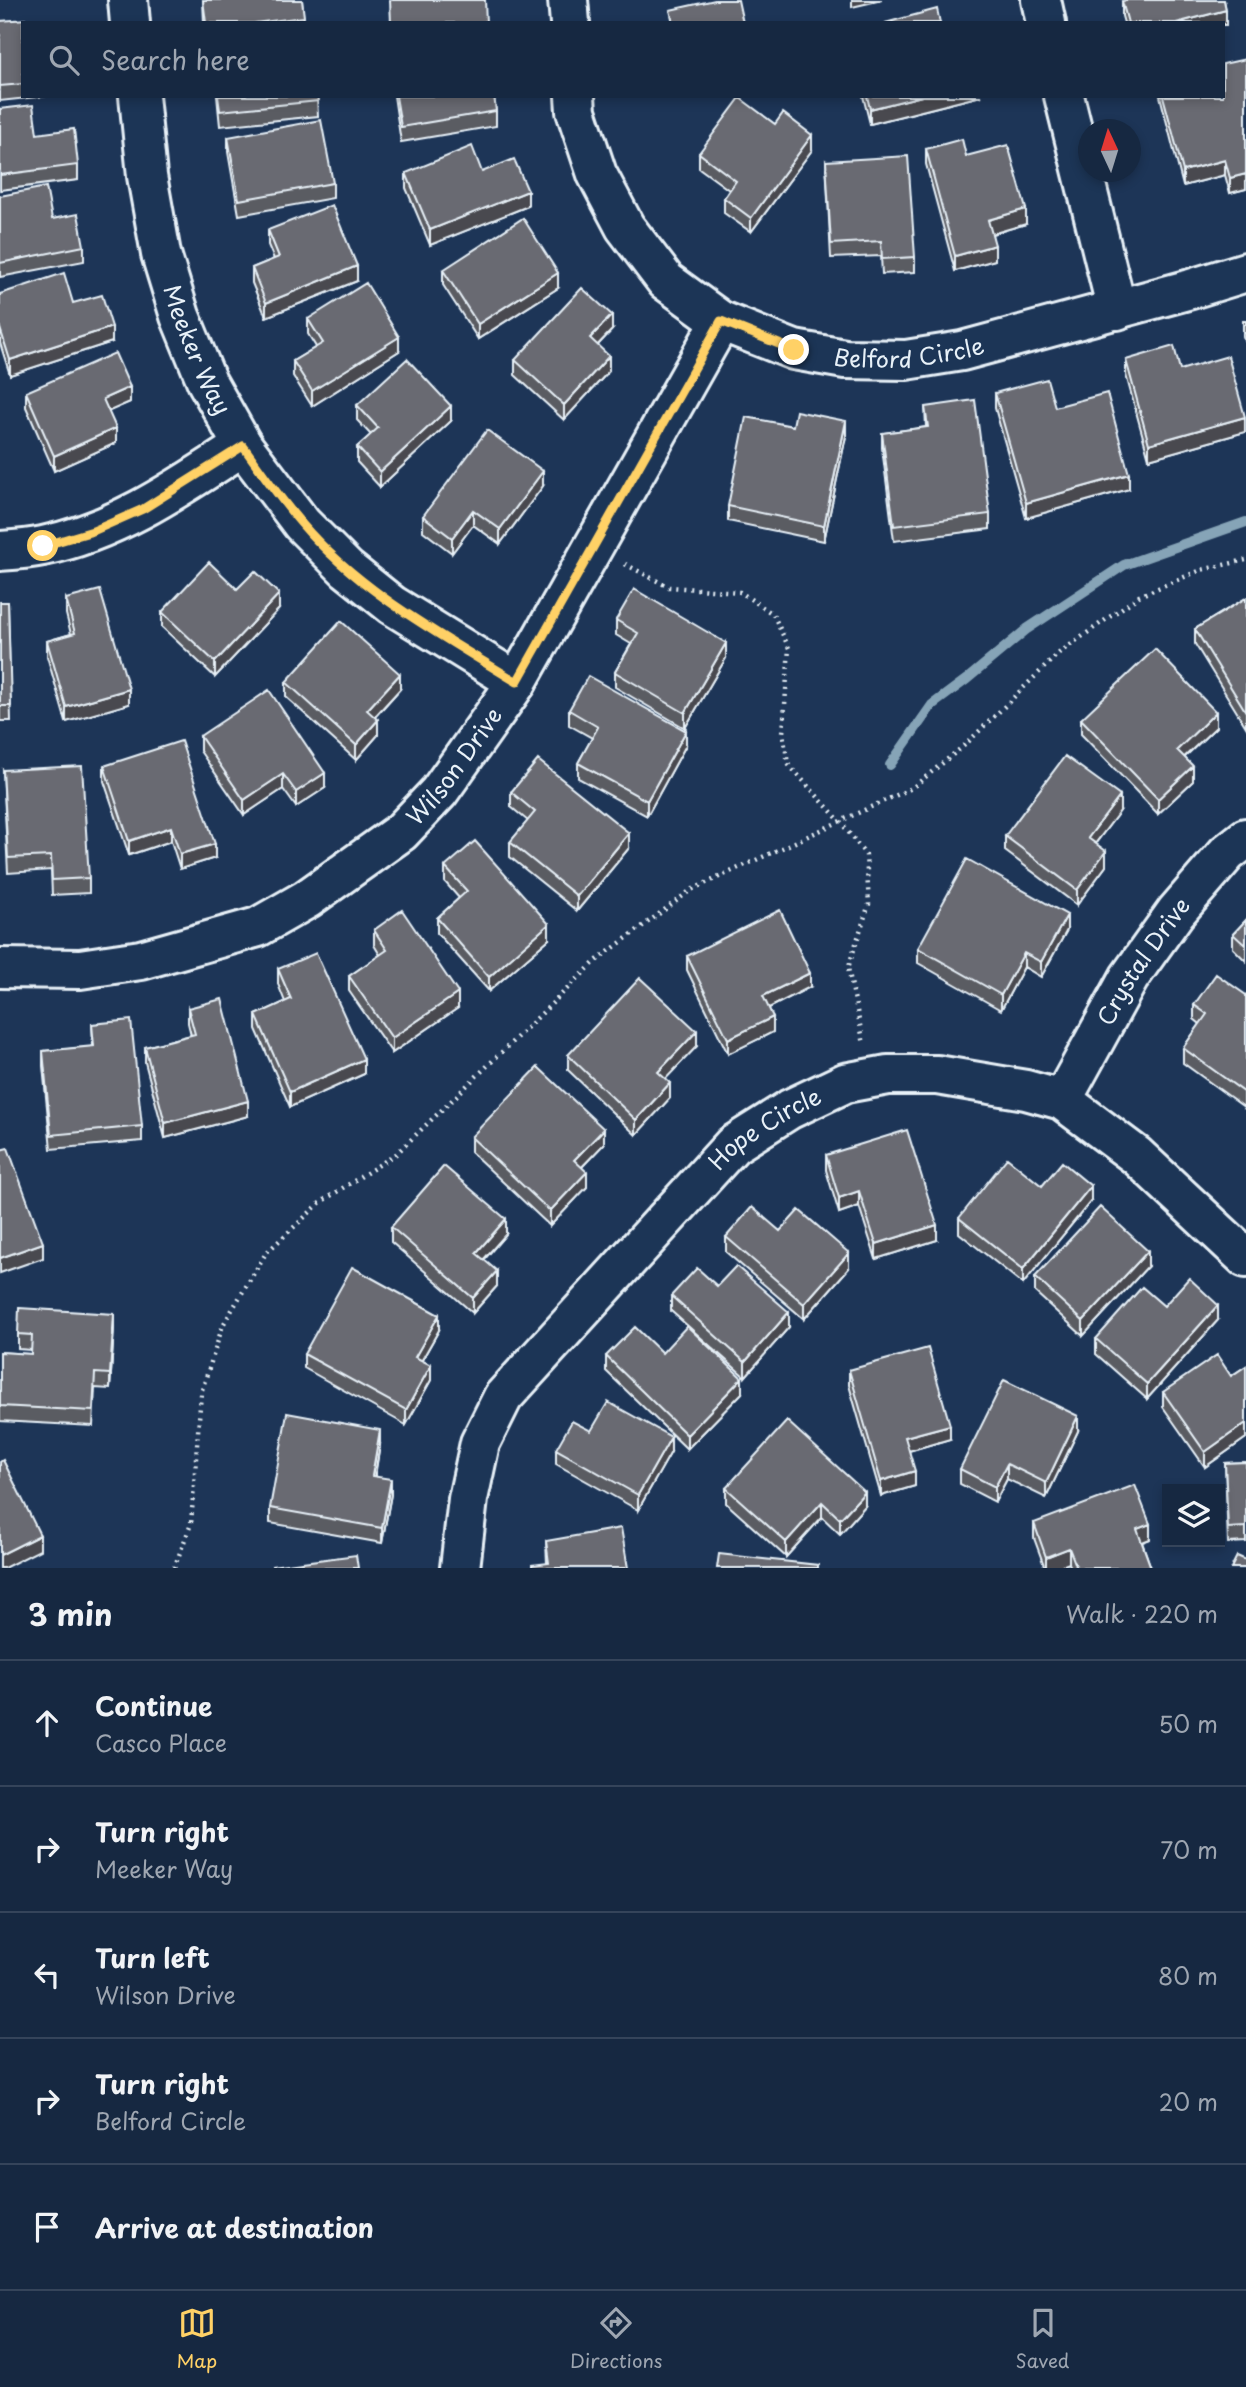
<!DOCTYPE html>
<html lang="en">
<head>
<meta charset="utf-8">
<style>
	:root { --surface:#162841; --page:#23344c; --text:#f1f3f6; --muted:#9ea6b1; --line:#35445a; --accent:#ffd166 }
	body { margin:0; font-family:"Playpen Sans",sans-serif; background:var(--page); color:var(--text) }
	.controls { position:absolute; right:21px; bottom:21px; display:grid; overflow:hidden; border-radius:0px; box-shadow:0 4px 10px #0003 }
	.controls button { width:63px; height:63px; display:grid; place-items:center; padding:0; border:0; border-bottom:2px solid var(--line); background:var(--surface); color:var(--text); font:35px sans-serif }
	.compass { position:absolute; left:1078px; top:119px; width:63px; height:63px; border-radius:50%; background:var(--surface); box-shadow:0 4px 10px #0003; rotate:356deg }
	.stop { position:absolute; width:21px; height:21px; margin:-16px; border:5px solid #ffd166; border-radius:50%; background:#fff }
	.stop.end { background:#ffd166; border-color:#fff; box-shadow:0 2px 7px #0008 }
	.list { margin:0; padding:0; list-style:none }
	h2 { display:flex; justify-content:space-between; align-items:center; height:91px; margin:0; padding:0 28px; font-size:30px }
	h2 small { font-size:23px; font-weight:400; color:var(--muted) }
	.list li { display:grid; grid-template-columns:46px 1fr auto; gap:21px; align-items:center; box-sizing:border-box; height:126px; padding:0 28px; border-top:2px solid var(--line) }
	.list b { display:block; font-size:26px; white-space:nowrap }
	.list p { margin:0; font-size:23px; white-space:nowrap; color:var(--muted) }
	.list em { font-size:23px; font-style:normal; color:var(--muted) }
	.icon { flex:none; width:38px; height:38px; fill:none; stroke:currentColor; stroke-width:2; stroke-linecap:round; stroke-linejoin:round }
	.map { position:relative; flex:none; width:1246px; height:1568px; overflow:hidden }
	.search { position:absolute; background:var(--surface); box-shadow:0 4px 10px #0003; left:21px; right:21px; top:21px; height:77px; display:flex; align-items:center; gap:18px; box-sizing:border-box; padding:0 24px; border-radius:0px; color:var(--muted); font-size:26px }
	.sheet { height:721px; background:var(--surface) }
	nav { display:flex; justify-content:space-around; align-items:center; box-sizing:border-box; height:98px; border-top:2px solid var(--line); background:var(--surface); font-size:19px; color:var(--muted) }
	nav a { display:grid; justify-items:center; gap:4px }
	nav .on { color:var(--accent) }
	.map>svg:first-child { display:block }
	.lines { fill:none; stroke-linecap:round; stroke-linejoin:round }
	.stream { stroke:#86a4b7; stroke-width:10 }
	.street-casing { stroke:#e8f1f8; stroke-width:44 }
	.path { stroke:#e8f1f8; stroke-width:4.5; stroke-dasharray:2 5; stroke-linecap:butt }
	.street { stroke:#1d3557; stroke-width:38 }
	.wall { fill:#5a5b62; stroke:#e8f1f8; stroke-width:2 }
	.shaded-wall { fill:#4a4a50; stroke:#e8f1f8; stroke-width:2 }
	.building { fill:#696a72; stroke:#e8f1f8; stroke-width:2 }
	.route { stroke:#ffd166; stroke-width:9 }
	.labels { text-anchor:middle; stroke-width:5; stroke-linejoin:round; paint-order:stroke }
	.street-label { font-size:23px; fill:#e8f1f8; stroke:#1d3557 }
</style>
</head>
<body>
<div class="map">
<svg width="1246" height="1568" viewBox="0 0 1246 1568">
	<rect width="100%" height="100%" fill="#1d3557"/>
	<filter id="ink" filterUnits="userSpaceOnUse"><feTurbulence type="fractalNoise" baseFrequency=".0143" numOctaves="2"/><feDisplacementMap in="SourceGraphic" scale="14" xChannelSelector="R" yChannelSelector="G"/><feConvolveMatrix kernelMatrix="1 2 1 2 8 2 1 2 1" color-interpolation-filters="sRGB"/></filter>
	<g filter="url(#ink)">
		<g class="lines">
			<!-- stream -->
			<path class="stream" d="M890,765L932,705L967,679L1027,629L1124,565L1246,522"/>
			<defs>
				<g id="street">
					<path d="M128,0L130,23"/>
					<path d="M568,0L570,23"/>
					<path d="M1041,0L1046,23"/>
					<path id="s1" d="M139,96L147,176L161,254L180,316L207,382L243,446L302,524L347,569L392,605L517,682"/>
					<path id="s2" d="M575,96L576,111L597,174L625,227L666,281L721,321L794,350L845,359L906,360L962,351L1191,289L1246,272"/>
					<path d="M1064,96L1117,310"/>
					<path d="M0,551C14,550 29,549 43,546C117,531 180,487 243,446"/>
					<path id="s3" d="M0,968L80,969L141,960L258,927L307,899L401,832L439,792L517,682L721,321"/>
					<path id="s4" d="M1062,1100L1129,978L1176,912L1227,853L1246,838"/>
					<path id="s5" d="M460,1568L468,1499L480,1443L503,1397L733,1145L790,1109L845,1083L888,1075H937L1026,1090L1062,1100L1137,1156L1246,1258"/>
				</g>
			</defs>
			<!-- street casing -->
			<use href="#street" class="street-casing"/>
			<!-- path -->
			<path class="path" d="M625,564L669,587L740,592L773,614L789,648L783,733L788,764L840,821L866,855L869,904L848,968L864,1044
				M174,1568L191,1524L201,1393L223,1325L266,1253L321,1202L396,1154L596,961L691,890L912,788L966,744L1059,653L1139,596L1201,570L1246,560"/>
			<!-- street -->
			<use href="#street" class="street"/>
		</g>
		<!-- wall -->
		<path class="wall" d="M203,0H302L304,23H204Z
			M1128,0H1224L1226,10V25H1223V23H1124L1122,16V1Z
			M0,21L23,23V96H47L0,101Z
			M1246,59V189L1230,193L1225,175L1183,186L1160,96H1223Z
			M217,96H317L318,116L220,126Z
			M394,96H494L496,111V126L401,142Z
			M863,96H981L870,124Z
			M0,109L37,134L78,165V180L0,190Z
			M775,124L812,150L751,232L724,213V198L729,190L699,168V153Z
			M228,137L333,183V198L239,215L228,152Z
			M926,149L966,156L1026,224L992,234L995,260L955,271L926,164Z
			M826,161L915,257V272L882,274L881,256L831,258Z
			M482,172L528,206L430,245L406,188V173Z
			M0,196L52,219L84,246V261L0,277Z
			M268,230L357,281L266,317L252,283V268L274,259L268,245Z
			M443,270L558,288L478,339L443,285Z
			M0,294L73,303L112,342L10,375L0,343Z
			M308,319L399,351L312,406L293,376V361L316,347L308,334Z
			M1243,321H1246V345L1243,336Z
			M612,330L598,345L609,371L564,420L515,375V360Z
			M1126,360L1180,370L1245,432L1149,459L1126,375Z
			M26,392L130,402L108,411L116,443L54,471L26,407Z
			M995,393L1055,407L1129,489L1026,518L995,408Z
			M357,405L451,421L380,487L357,462V447L371,435L357,420Z
			M925,407L990,514V529L894,541L882,448V433L926,427Z
			M793,426L846,436L824,541L728,521V506Z
			M543,486L500,544L473,525L452,553L423,531V516Z
			M237,589L279,609L215,677L162,627V612Z
			M1246,598V727L1195,644V629Z
			M66,599L129,704L66,722L47,656V641L71,634L66,614Z
			M0,602H8L11,721H0Z
			M616,620L726,658L685,728L615,687V672L631,644L616,635Z
			M286,682L400,689L375,717L378,735L356,760L286,697Z
			M569,710L686,745L647,816L578,778V763L592,738L569,725Z
			M1081,719L1216,727L1185,757L1193,781L1158,814L1081,734Z
			M200,736L325,788L296,807L283,789L244,815L200,751Z
			M104,766L215,858L180,869L171,841L129,855L104,781Z
			M3,770L89,878V893L52,895L51,870L8,873Z
			M511,792L629,848L577,911L510,857V842L528,821L511,807Z
			M1120,811L1096,843L1106,866L1077,905L1005,851V836Z
			M445,867L549,939L489,991L437,933V918L459,898L445,882Z
			M1246,920V961L1233,948V934Z
			M374,930L458,1008L392,1053L349,991V976L380,955L374,945Z
			M1067,930L1041,977L1024,967L1001,1010L918,963V948Z
			M687,956L810,987L769,1008L773,1032L728,1054L687,970Z
			M278,969L364,1074L290,1107L256,1029V1015L285,1002L278,984Z
			M1246,995V1104L1244,1107L1183,1063V1048L1200,1024L1194,1019V1005Z
			M188,1008L248,1116L165,1138L145,1062V1047L191,1035L188,1023Z
			M92,1024L142,1126V1141L51,1149L43,1066V1051L93,1047Z
			M697,1046L665,1079L670,1098L636,1135L568,1070V1055Z
			M471,1137L604,1144L582,1167L587,1187L550,1226L471,1152Z
			M826,1155L937,1240L876,1259L859,1206L839,1213L826,1170Z
			M1042,1186L1091,1201L1023,1284L959,1233V1218Z
			M391,1227L506,1234L484,1260L497,1286L473,1313L391,1242Z
			M780,1231L849,1268L804,1319L726,1252V1237Z
			M1148,1266L1083,1336L1035,1292V1277Z
			M717,1286L789,1327L745,1377L671,1311V1296Z
			M1164,1306L1218,1320L1147,1399L1096,1354V1339Z
			M114,1328L110,1389L95,1388L93,1426L0,1421V1352L31,1354V1350L18,1349V1334Z
			M439,1330L422,1360L431,1380L406,1425L304,1368V1354Z
			M662,1353L742,1393L687,1449L606,1371V1356Z
			M1246,1366V1438L1205,1467L1163,1407V1392L1231,1376Z
			M849,1370L950,1439L909,1451L915,1486L881,1496L849,1385Z
			M591,1431L671,1452L638,1510L556,1464V1449Z
			M1078,1431L1046,1498L1007,1479L995,1502L960,1484V1469Z
			M380,1445L375,1476L391,1494L382,1543L270,1523V1508Z
			M1246,1462V1542L1228,1543L1225,1463Z
			M726,1488L865,1506L840,1534L822,1517L786,1557L726,1503Z
			M1034,1523L1150,1539L1142,1542L1151,1568H1071L1069,1563L1057,1568H1045L1034,1538Z
			M546,1541L628,1568L547,1563Z"/>
		<!-- shaded-wall -->
		<path class="shaded-wall" d="M852,0H882L852,7Z
			M1226,10V25H1223V23H1176Z
			M922,96H981L870,124V109Z
			M812,135V150L751,232V218Z
			M1225,160V175L1183,186V171Z
			M1246,174V189L1230,193V178Z
			M528,191V206L430,245V230Z
			M1026,209V224L988,235V220Z
			M995,245V260L955,271V256Z
			M357,266V281L266,317V303Z
			M558,273V288L478,339V324Z
			M612,315V330L590,353V338Z
			M112,327V342L10,375V360Z
			M399,337V351L312,406V391Z
			M609,356V371L564,420V405Z
			M130,387V402L103,414V399Z
			M451,406V421L380,487V472Z
			M1245,417V432L1149,459V444Z
			M846,421V436L824,541V526Z
			M116,428V443L54,471V456Z
			M543,471V486L500,544V529Z
			M1129,474V489L1026,518V503Z
			M473,510V525L452,553V538Z
			M279,594V609L215,677V662Z
			M726,643V658L685,728V713Z
			M400,674V689L367,725V710Z
			M129,689V704L66,722V707Z
			M1216,712V727L1177,764V750Z
			M378,720V735L356,760V745Z
			M686,731V745L647,816V801Z
			M1193,766V781L1158,814V799Z
			M325,773V788L296,807V792Z
			M283,774V789L244,815V800Z
			M1120,796V811L1088,853V838Z
			M171,827V841L129,855V841Z
			M629,833V848L577,911V896Z
			M215,844V858L180,869V854Z
			M1106,851V866L1077,905V890Z
			M1067,915V930L1041,977V962Z
			M549,924V939L489,991V977Z
			M1024,953V967L1001,1010V995Z
			M810,973V987L763,1011V996Z
			M458,993V1008L392,1053V1038Z
			M773,1017V1032L728,1054V1039Z
			M697,1031V1046L658,1087V1072Z
			M364,1059V1074L290,1107V1092Z
			M670,1083V1098L636,1135V1120Z
			M1246,1089V1104L1244,1107V1092Z
			M248,1101V1116L165,1138V1123Z
			M604,1129V1144L574,1175V1160Z
			M587,1172V1187L550,1226V1211Z
			M1091,1186V1201L1023,1284V1269Z
			M859,1191V1206L839,1213V1198Z
			M506,1219V1234L476,1268V1253Z
			M937,1225V1240L876,1259V1244Z
			M43,1243V1258L0,1273V1258Z
			M1148,1251V1266L1083,1336V1321Z
			M849,1253V1268L804,1319V1304Z
			M497,1271V1286L473,1313V1298Z
			M1218,1305V1320L1147,1399V1384Z
			M789,1312V1327L745,1377V1362Z
			M114,1314V1328L110,1389V1374Z
			M439,1315V1330L415,1372V1357Z
			M431,1365V1380L406,1425V1410Z
			M742,1378V1393L687,1449V1435Z
			M1078,1416V1431L1046,1498V1483Z
			M1246,1423V1438L1205,1467V1452Z
			M950,1425V1439L905,1452V1437Z
			M380,1430V1445L372,1490V1476Z
			M671,1437V1452L638,1510V1495Z
			M1007,1464V1479L995,1502V1487Z
			M915,1471V1486L881,1496V1481Z
			M391,1479V1494L382,1543V1528Z
			M865,1492V1506L840,1534V1519Z
			M822,1502V1517L786,1557V1542Z
			M1150,1524V1539L1137,1544V1529Z
			M40,1535V1550L4,1568H0V1555Z
			M1069,1548V1563L1057,1568H1046V1557Z"/>
		<!-- building -->
		<path class="building" d="M203,0H302L304,17L254,23H206Z
			M390,0H485L486,23H391Z
			M715,0H738L743,23H673L670,10Z
			M1128,0H1224L1226,10L1176,23H1128L1122,1Z
			M937,9L940,23H885Z
			M27,19V23H23V84L0,86V21Z
			M1246,59V174L1230,178L1225,160L1183,171L1163,96H1223V64Z
			M218,96H317L318,101L220,111Z
			M396,96H494L496,111L401,127Z
			M867,96H922L870,109Z
			M740,98L775,124L783,113L812,135L751,218L724,198L736,181L699,153Z
			M33,105L37,134L74,129L78,165L0,175V109Z
			M321,120L333,183L239,200L228,137Z
			M962,139L966,156L1008,145L1026,209L988,220L995,245L955,256L926,149Z
			M472,146L482,172L514,159L528,191L430,230L406,173Z
			M908,156L915,257L882,259L881,241L831,244L826,161Z
			M46,187L52,219L78,214L84,246L0,263V196Z
			M332,205L357,266L266,303L252,268L279,257L268,230Z
			M523,218L558,273L478,324L443,270Z
			M64,273L73,303L102,295L112,327L10,360L0,328V294Z
			M366,283L399,337L312,391L293,361L323,343L308,319Z
			M582,288L612,315L590,338L609,356L564,405L515,360Z
			M1174,346L1180,370L1228,356L1245,417L1149,444L1126,360Z
			M115,353L130,387L103,399L116,428L54,456L26,392Z
			M407,359L451,406L380,472L357,447L378,428L357,405Z
			M1047,379L1055,407L1107,393L1129,474L1026,503L995,393Z
			M975,400L990,514L894,526L882,433L928,427L925,407Z
			M796,411L846,421L824,526L728,506L746,417L793,426Z
			M487,430L543,471L500,529L473,510L452,538L423,516Z
			M209,562L237,589L255,571L279,594L215,662L162,612Z
			M634,589L726,643L685,713L615,672L638,633L616,620Z
			M100,590L129,689L66,707L47,641L75,633L66,599Z
			M1246,598V712L1195,629Z
			M0,602H8L11,706H0Z
			M341,621L400,674L367,710L378,720L356,745L286,682Z
			M1155,649L1216,712L1177,750L1193,766L1158,799L1081,719Z
			M588,676L686,731L647,801L578,763L598,727L569,710Z
			M269,690L325,773L296,792L283,774L244,800L200,736Z
			M181,741L215,844L180,854L171,827L129,841L104,766Z
			M1065,756L1120,796L1088,838L1106,851L1077,890L1005,836Z
			M538,760L629,833L577,896L510,842L535,812L511,792Z
			M82,766L89,878L52,880L51,856L8,858L3,770Z
			M475,841L549,924L489,977L437,918L467,891L445,867Z
			M967,859L1067,915L1041,962L1024,953L1001,995L918,948Z
			M402,910L458,993L392,1038L349,976L387,950L374,930Z
			M780,910L810,973L763,996L773,1017L728,1039L687,956Z
			M1246,920V946L1233,934Z
			M316,953L364,1059L290,1092L256,1015L291,999L278,969Z
			M1216,974L1246,995V1089L1244,1092L1183,1048L1207,1014L1194,1005Z
			M640,978L697,1031L658,1072L670,1083L636,1120L568,1055Z
			M222,999L248,1101L165,1123L145,1047L195,1034L188,1008Z
			M131,1020L142,1126L51,1135L43,1051L94,1046L92,1024Z
			M538,1067L604,1129L574,1160L587,1172L550,1211L471,1137Z
			M907,1130L937,1225L876,1244L859,1191L839,1198L826,1155Z
			M8,1148L43,1243L0,1258V1150Z
			M1007,1158L1042,1186L1062,1162L1091,1186L1023,1269L959,1218Z
			M444,1166L506,1219L476,1253L497,1271L473,1298L391,1227Z
			M752,1207L780,1231L799,1210L849,1253L804,1304L726,1237Z
			M1100,1207L1148,1251L1083,1321L1035,1277Z
			M736,1266L789,1312L745,1362L671,1296L697,1268L717,1286Z
			M352,1267L439,1315L415,1357L431,1365L406,1410L304,1354Z
			M1189,1278L1218,1305L1147,1384L1096,1339L1142,1287L1164,1306Z
			M19,1308L114,1314L110,1374L95,1373L93,1411L0,1406V1352L31,1354L32,1335L18,1334Z
			M687,1326L742,1378L687,1435L606,1356L635,1327L662,1353Z
			M928,1348L950,1425L905,1437L915,1471L881,1481L849,1370Z
			M1217,1355L1231,1376L1246,1366V1423L1205,1452L1163,1392Z
			M1004,1380L1078,1416L1046,1483L1007,1464L995,1487L960,1469Z
			M608,1402L671,1437L638,1495L556,1449L572,1421L591,1431Z
			M287,1413L380,1430L372,1476L391,1479L382,1528L270,1508Z
			M787,1421L865,1492L840,1519L822,1502L786,1542L726,1488Z
			M3,1460L40,1535L0,1555V1462Z
			M1246,1462V1527L1228,1528L1225,1463Z
			M1135,1485L1150,1524L1137,1529L1151,1568H1077L1069,1548L1046,1557L1034,1523Z
			M621,1528L628,1568H532V1565L549,1563L546,1541Z
			M719,1554L818,1565V1568H717Z
			M356,1555L358,1568H272V1566Z
			M1237,1556L1246,1560V1568H1231Z"/>
	</g>
	<g class="lines" filter="url(#ink)">
		<!-- route -->
		<path class="route" d="M43,546L93,531L143,509L243,446C262,472 280,499 301,523C360,592 441,635 517,682L721,321L794,350"/>
	</g>
	<g class="labels">
		<!-- street labels -->
		<g class="street-label">
			<text dy="8" stroke="none"><textPath href="#s1" startOffset="262">Meeker Way</textPath></text>
			<text dy="8" stroke="none"><textPath href="#s2" startOffset="472">Belford Circle</textPath></text>
			<text dy="8" stroke="none"><textPath href="#s3" startOffset="520">Wilson Drive</textPath></text>
			<text dy="8" stroke="none"><textPath href="#s4" startOffset="161">Crystal Drive</textPath></text>
			<text dy="8" stroke="none"><textPath href="#s5" startOffset="555">Hope Circle</textPath></text>
		</g>
	</g>
</svg>
<div class="controls">
<button><svg class="icon" aria-label="layers" viewBox="0 0 24 24"><path d="M12 4l9 5-9 5-9-5zM3 14l9 5 9-5"/></svg></button>
</div>
<svg class="compass" viewBox="-18 -18 36 36"><path d="M0-13l5 13h-10z" fill="#e53935"/><path d="M0 13l5-13h-10z" fill="#9ea6b1"/></svg>
<div class="stop" style="left:43px;top:546px"></div>
<div class="stop end" style="left:794px;top:350px"></div>
<div class="search"><svg class="icon" aria-label="search" viewBox="0 0 24 24"><circle cx="10" cy="10" r="6"/><path d="M15 15l6 6"/></svg>Search here</div>
</div>
<section class="sheet">
<h2>3 min<small>Walk · 220 m</small></h2>
<ul class="list">
<li><svg class="icon" aria-label="ahead" viewBox="0 0 24 24"><path d="M12 20V5M6 11l6-6 6 6"/></svg><div><b>Continue</b><p>Casco Place</p></div><em>50 m</em></li>
<li><svg class="icon" aria-label="right" viewBox="0 0 24 24"><path d="M7 20v-9h11M14 6l5 5-5 5"/></svg><div><b>Turn right</b><p>Meeker Way</p></div><em>70 m</em></li>
<li><svg class="icon" aria-label="left" viewBox="0 0 24 24"><path d="M17 20v-9H6M10 6l-5 5 5 5"/></svg><div><b>Turn left</b><p>Wilson Drive</p></div><em>80 m</em></li>
<li><svg class="icon" aria-label="right" viewBox="0 0 24 24"><path d="M7 20v-9h11M14 6l5 5-5 5"/></svg><div><b>Turn right</b><p>Belford Circle</p></div><em>20 m</em></li>
<li><svg class="icon" aria-label="arrive" viewBox="0 0 24 24"><path d="M6 21V4h12l-3 4 3 4H6"/></svg><div><b>Arrive at destination</b></div></li>
</ul>
</section>
<nav>
<a class="on"><svg class="icon" aria-label="map" viewBox="0 0 24 24"><path d="M3 6l6-2 6 2 6-2v14l-6 2-6-2-6 2zM9 4v14M15 6v14"/></svg>Map</a>
<a><svg class="icon" aria-label="directions" viewBox="0 0 24 24"><path d="M12 3l9 9-9 9-9-9zM9 14v-3h6M13 9l2 2-2 2"/></svg>Directions</a>
<a><svg class="icon" aria-label="saved" viewBox="0 0 24 24"><path d="M7 4h10v16l-5-4-5 4z"/></svg>Saved</a>
</nav>
</body>
</html>
